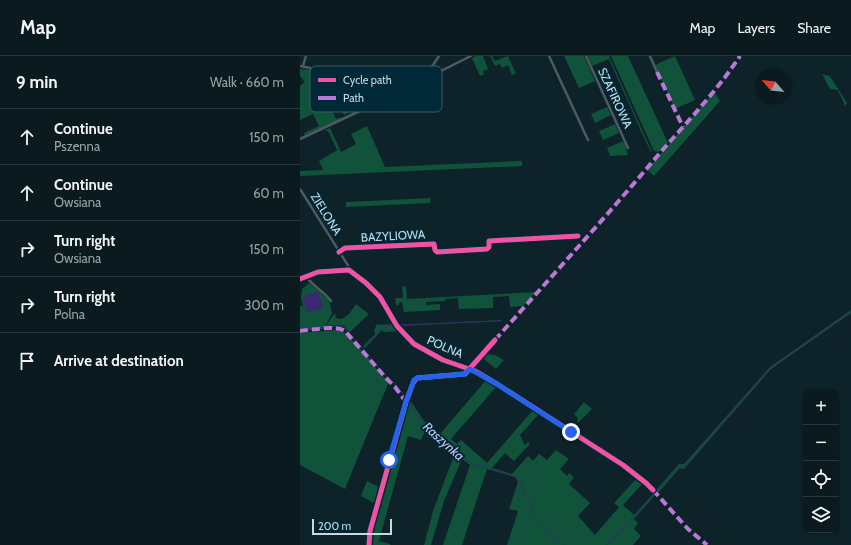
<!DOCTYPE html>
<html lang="en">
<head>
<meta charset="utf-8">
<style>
	:root { --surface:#0a1a1f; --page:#132328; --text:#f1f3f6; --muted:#99a1a4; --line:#2a383d }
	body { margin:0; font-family:Cabin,sans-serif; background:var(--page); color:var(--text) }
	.controls { position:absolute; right:12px; bottom:12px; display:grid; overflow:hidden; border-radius:8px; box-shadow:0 1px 3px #0004 }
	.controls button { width:36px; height:36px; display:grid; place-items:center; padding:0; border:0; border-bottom:1px solid var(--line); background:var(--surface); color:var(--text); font:20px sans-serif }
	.compass { position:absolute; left:455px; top:12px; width:36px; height:36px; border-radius:50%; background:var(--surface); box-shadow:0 1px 3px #0004; rotate:298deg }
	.scale { position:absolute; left:12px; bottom:10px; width:80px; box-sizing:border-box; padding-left:4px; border:2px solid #c6dae3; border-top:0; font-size:11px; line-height:14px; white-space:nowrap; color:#c6dae3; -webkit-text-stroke:3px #002836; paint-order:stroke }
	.stop { position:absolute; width:12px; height:12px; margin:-9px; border:3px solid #2563eb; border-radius:50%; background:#fff }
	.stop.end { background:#2563eb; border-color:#fff; box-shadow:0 1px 4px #0008 }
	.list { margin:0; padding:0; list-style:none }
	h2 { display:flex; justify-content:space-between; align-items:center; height:52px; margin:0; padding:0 16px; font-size:17px }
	h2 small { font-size:13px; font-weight:400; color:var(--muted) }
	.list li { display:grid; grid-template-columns:26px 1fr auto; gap:12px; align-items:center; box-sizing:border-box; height:56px; padding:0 16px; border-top:1px solid var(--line) }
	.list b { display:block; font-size:15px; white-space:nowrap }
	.list p { margin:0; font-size:13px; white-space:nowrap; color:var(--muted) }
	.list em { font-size:13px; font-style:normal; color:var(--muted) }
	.icon { flex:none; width:22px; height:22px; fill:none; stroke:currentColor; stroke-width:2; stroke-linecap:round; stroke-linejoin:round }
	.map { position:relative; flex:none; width:551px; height:489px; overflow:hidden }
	header { display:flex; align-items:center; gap:24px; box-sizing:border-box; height:56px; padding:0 20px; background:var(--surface); border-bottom:1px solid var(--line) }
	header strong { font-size:19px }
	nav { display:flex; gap:22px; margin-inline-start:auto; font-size:14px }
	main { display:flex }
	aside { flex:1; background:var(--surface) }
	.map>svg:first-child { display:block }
	.green { fill:#11523a }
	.water { fill:#3a2972 }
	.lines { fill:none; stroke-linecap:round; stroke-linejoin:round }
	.stream { stroke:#3a2972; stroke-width:1 }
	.minor { stroke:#4d5b60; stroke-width:2.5 }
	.quiet { stroke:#ba77d6; stroke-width:4; stroke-dasharray:8 4; stroke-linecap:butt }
	.cycleway-casing { stroke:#002836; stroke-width:8 }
	.cycleway { stroke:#f153a3; stroke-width:5 }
	.route { stroke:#2563eb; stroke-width:5 }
	.labels { text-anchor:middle; stroke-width:4; stroke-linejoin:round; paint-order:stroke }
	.street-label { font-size:12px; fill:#c6dae3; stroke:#002836 }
	.water-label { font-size:13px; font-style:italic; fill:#cac4f2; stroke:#002836 }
	.key { fill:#002836; stroke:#3b5d6a; stroke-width:1 }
	.key-label { font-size:11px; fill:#c6dae3 }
</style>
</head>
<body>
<header>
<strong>Map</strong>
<nav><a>Map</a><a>Layers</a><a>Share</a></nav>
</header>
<main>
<aside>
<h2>9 min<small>Walk · 660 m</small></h2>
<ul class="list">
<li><svg class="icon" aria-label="ahead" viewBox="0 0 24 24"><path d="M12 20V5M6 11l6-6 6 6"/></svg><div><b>Continue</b><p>Pszenna</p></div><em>150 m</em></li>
<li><svg class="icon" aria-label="ahead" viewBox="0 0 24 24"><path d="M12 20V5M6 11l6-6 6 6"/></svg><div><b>Continue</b><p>Owsiana</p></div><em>60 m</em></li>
<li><svg class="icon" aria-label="right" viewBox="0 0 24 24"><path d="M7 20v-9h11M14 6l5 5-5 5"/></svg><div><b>Turn right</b><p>Owsiana</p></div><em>150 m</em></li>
<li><svg class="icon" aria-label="right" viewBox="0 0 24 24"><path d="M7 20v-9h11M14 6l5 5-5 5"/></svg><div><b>Turn right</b><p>Polna</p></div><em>300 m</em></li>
<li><svg class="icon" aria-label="arrive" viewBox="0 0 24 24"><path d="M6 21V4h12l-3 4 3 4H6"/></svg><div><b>Arrive at destination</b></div></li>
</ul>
</aside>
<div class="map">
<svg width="551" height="489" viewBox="0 0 551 489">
	<rect width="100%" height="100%" fill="#0d2229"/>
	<!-- green -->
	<path class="green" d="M176,0H183L188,13L183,15L184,18L180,20L172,2Z
		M190,0H192L195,5L208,0L216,18L212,19L208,9L202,12L200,8L195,10Z
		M264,0H284L295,25L279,32Z
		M288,0H309L352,96H351L345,84L309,3L292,10Z
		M311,0H328L368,87L359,96L354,95Z
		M375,0L395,44L375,53L355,9Z
		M0,13L13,14L45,28L65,39L73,45L74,48L62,53L54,38L47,42L53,55L44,59L38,46L30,49L36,63L40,61L41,63L5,79L4,77L19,70L13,58L0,64V30L5,26L0,20Z
		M522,18L530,20L547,47L545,50L538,34L530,33Z
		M414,36L420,45L354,120L347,114Z
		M307,51L311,59L295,67L291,58Z
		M315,68L319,77L303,84L299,75Z
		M67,70L85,111L222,105V110L0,120V115L23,114L19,105L37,94L28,75H24L30,72L41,96L56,88L51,78Z
		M323,85L327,93L326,94L328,99L310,100L307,92Z
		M131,142L130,147L46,151V146Z
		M9,227L29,244L32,257L24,273L0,275V251L3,249L1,243L2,233Z
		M106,230L107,243L236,236L223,250L210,251L209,240L193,241V252L159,253L158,242L145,243V245L126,246V249L140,248V254L104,256L102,246L99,247V249H96L95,242H103L102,231Z
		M56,248L69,258L50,276L43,269L26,270L34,258L36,259L35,262L42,263L49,258Z
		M551,254V257L471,313L384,413L380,412L357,438L355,435L379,408H384L470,311Z
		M201,264V265L99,270L98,269Z
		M77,268L78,269L95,268L100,275L84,276L82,274L65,292L63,290L75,278L74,274Z
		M37,274L43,275L53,285L71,305L81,319L89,325L45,433L0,409V277Z
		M184,298L195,299L204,304L196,313L181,301Z
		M187,323L197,330L151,383L157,388L161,384L187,407L233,354L239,358L220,379L225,389L228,386L230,388L214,405L205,397L192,412L212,418L228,400L233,405L239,398L247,404L256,394L269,403L260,413L267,420L269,417L274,421L269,428L290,447L278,460L295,479L319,451L314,447L337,422L343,427L323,449L334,459L354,437L355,439L334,463L338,467L334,473L341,480L333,489H207L218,455L209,453L218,426L215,421L187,413L162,489H143L170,409L162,403L144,445L131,489H124L133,455L155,397L126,373L121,384L108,380L79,485L90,488V489H71V479L75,466L109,343L125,366L139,379Z
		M284,346L292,353L278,367L277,364L278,362L274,358Z
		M67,425L81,432L76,448L61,440Z"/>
	<!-- water -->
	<path class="water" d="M17,236L19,237L23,252L8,257L3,242L7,239Z"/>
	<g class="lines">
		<!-- stream -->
		<path class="stream" d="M99,269L201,265
			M26,271L43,270L45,272L83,317L97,330L105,341
			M0,273L23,271
			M65,290L84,270L94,269
			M108,345L123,367L170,407L216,421L218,422L236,461
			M357,435L380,410L384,411L470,312L551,255
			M238,465L264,489
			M307,489L334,461L353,439"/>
		<!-- minor -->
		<path class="minor" d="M249,0L288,84
			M286,0L328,92
			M350,0L357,16
			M0,10L10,12L34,23
			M3,10L6,0
			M124,23L127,18L139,0
			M0,83L77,47L171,0
			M0,133L49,211V214
			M39,196L45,192L134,188L135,194L137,196L187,193L189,191V185L278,180
			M7,221C13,231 25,236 31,245
			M0,223L18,216L49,214L66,227L80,241L97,270L114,288L143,304L175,315L197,328L323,409L346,427L353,434
			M69,489L70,475L106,346L113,327L117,322L165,318L195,284"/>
		<!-- quiet -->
		<path class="quiet" d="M357,16L383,71
			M34,23L65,38L77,47
			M0,275C11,274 36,269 45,275L86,322L95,331L106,346
			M195,284C250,222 306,161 359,98C387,66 417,35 440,0
			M353,434L388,473L407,489"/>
		<defs>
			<path id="cycleway" d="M39,196L45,192L134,188L135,194L137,196L187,193L189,191V185L278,180
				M0,223L18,216L49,214L66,227L80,241L97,270L114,288L143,304L175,315L197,328L323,409L346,427L353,434
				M69,489L70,475L106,346L113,327L117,322L165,318L195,284"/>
		</defs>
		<!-- cycleway casing -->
		<use href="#cycleway" class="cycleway-casing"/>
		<!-- cycleway -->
		<use href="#cycleway" class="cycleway"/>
	</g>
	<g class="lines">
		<!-- route -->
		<path class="route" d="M89,404L106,346L114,324L118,322L164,318L170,313L197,328L271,376"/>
	</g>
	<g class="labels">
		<!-- street labels -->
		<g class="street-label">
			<text transform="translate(315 42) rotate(65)" y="4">SZAFIROWA</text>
			<text transform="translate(26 158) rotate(58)" y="4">ZIELONA</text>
			<text transform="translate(93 180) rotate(-3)" y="4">BAZYLIOWA</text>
			<text transform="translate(145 291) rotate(24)" y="4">POLNA</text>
		</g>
		<!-- water labels -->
		<g class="water-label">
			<text transform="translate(144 385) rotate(42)" y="5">Raszynka</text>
		</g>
	</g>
	<!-- legend -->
	<rect x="10" y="10" width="132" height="46" rx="6" class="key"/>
	<rect x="18" y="22" width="18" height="4" fill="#f153a3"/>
	<rect x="18" y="40" width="18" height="4" fill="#ba77d6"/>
	<g class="key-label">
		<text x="43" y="28">Cycle path</text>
		<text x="43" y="46">Path</text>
	</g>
</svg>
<div class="controls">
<button>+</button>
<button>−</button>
<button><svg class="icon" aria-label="locate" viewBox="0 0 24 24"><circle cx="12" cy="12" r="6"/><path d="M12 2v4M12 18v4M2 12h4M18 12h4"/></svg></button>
<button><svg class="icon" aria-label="layers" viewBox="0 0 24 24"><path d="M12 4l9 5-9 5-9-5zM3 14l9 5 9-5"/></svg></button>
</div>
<svg class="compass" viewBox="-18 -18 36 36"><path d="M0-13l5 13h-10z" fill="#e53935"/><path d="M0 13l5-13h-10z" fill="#99a1a4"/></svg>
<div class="scale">200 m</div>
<div class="stop" style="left:89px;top:404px"></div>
<div class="stop end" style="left:271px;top:376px"></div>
</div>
</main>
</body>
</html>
